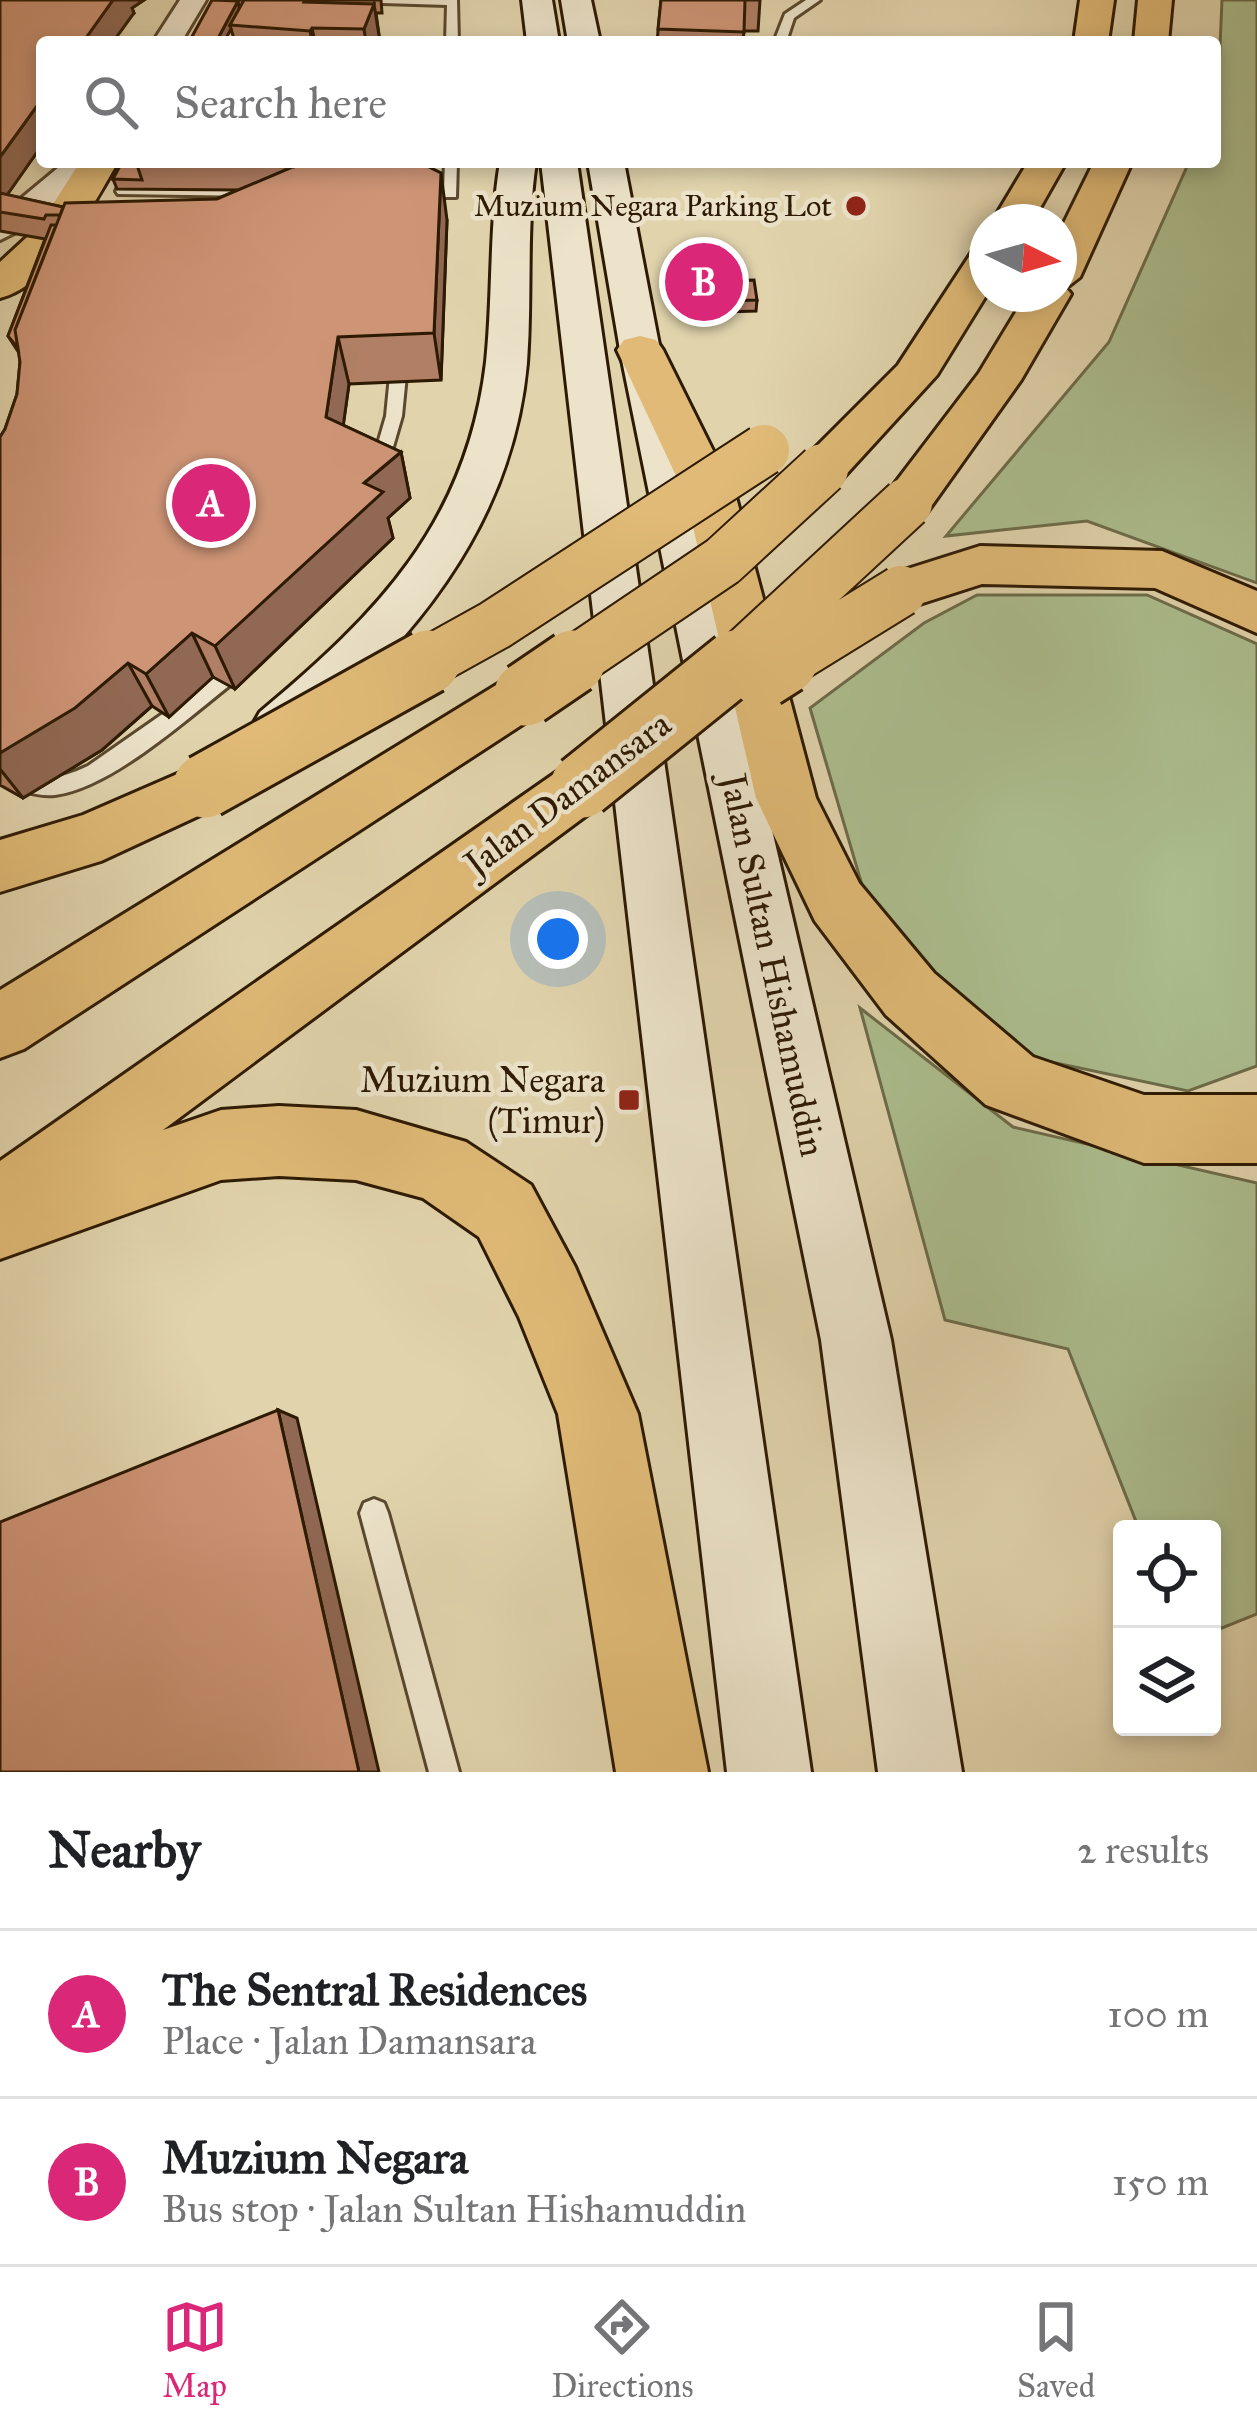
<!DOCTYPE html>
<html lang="en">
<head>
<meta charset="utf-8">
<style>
	:root { --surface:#fff; --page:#f2f2f2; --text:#202124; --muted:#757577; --line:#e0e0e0; --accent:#db2777 }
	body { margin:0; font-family:"IM FELL Great Primer",serif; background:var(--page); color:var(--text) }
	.controls { position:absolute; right:36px; bottom:36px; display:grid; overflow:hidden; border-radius:12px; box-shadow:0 6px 18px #0003 }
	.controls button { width:108px; height:108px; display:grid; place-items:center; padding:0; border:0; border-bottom:3px solid var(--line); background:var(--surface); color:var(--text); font:60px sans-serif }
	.compass { position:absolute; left:969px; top:204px; width:108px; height:108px; border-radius:50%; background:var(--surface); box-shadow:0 6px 18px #0003; rotate:95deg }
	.you { position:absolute; left:558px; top:939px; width:42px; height:42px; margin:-30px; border:9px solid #fff; border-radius:50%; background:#1a73e8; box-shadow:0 0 0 18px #1a73e833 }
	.badge { display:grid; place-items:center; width:78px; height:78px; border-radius:50%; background:var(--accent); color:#fff; font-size:39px; font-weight:700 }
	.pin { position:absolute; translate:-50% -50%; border:6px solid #fff; box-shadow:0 3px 12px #0006 }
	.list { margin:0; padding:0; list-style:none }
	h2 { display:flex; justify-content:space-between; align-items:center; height:156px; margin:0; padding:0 48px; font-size:51px }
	h2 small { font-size:39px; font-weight:400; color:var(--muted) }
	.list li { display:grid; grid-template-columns:78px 1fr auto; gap:36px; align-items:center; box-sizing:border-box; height:168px; padding:0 48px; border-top:3px solid var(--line) }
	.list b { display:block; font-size:45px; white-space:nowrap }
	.list p { margin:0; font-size:39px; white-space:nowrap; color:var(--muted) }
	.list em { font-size:39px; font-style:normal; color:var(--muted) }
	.icon { flex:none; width:66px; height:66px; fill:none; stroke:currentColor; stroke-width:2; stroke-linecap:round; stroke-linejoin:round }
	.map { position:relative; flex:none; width:1257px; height:1772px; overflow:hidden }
	.search { position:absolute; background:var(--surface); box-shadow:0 6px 18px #0003; left:36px; right:36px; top:36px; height:132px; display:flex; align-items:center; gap:30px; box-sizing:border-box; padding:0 42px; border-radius:12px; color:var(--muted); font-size:45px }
	.sheet { height:492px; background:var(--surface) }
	nav { display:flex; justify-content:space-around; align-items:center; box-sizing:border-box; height:168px; border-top:3px solid var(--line); background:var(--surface); font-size:33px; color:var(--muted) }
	nav a { display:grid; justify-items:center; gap:6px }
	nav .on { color:var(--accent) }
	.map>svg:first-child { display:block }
	.green { fill:#acbe8f; stroke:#6c6c49; stroke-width:3 }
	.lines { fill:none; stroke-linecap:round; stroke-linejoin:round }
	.service-casing { stroke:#5a482e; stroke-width:6 }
	.tertiary-casing { stroke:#5a482e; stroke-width:6 }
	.secondary-casing { stroke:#2d1a03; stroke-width:6 }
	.primary-casing { stroke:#2d1a03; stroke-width:6 }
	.service { fill:#ece3ca; fill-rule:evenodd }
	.tertiary { fill:#ece3ca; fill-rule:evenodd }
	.secondary { fill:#ece3ca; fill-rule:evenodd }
	.primary { fill:#e0ba76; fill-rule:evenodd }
	.primary-bridge-far1-casing { stroke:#2d1a03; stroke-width:54; stroke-linecap:butt }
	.primary-bridge-casing { stroke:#2d1a03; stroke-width:69; stroke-linecap:butt }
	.primary-bridge-far1 { stroke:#e0ba76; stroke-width:50 }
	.primary-bridge { stroke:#e0ba76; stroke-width:63 }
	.wall { fill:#b07f65; stroke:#2d1a03; stroke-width:3 }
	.shaded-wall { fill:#906853; stroke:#2d1a03; stroke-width:3 }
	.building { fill:#cd9476; stroke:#2d1a03; stroke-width:3 }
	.poi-dot { fill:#8f2418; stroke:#ece3ca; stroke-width:4.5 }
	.labels { text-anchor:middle; stroke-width:9; stroke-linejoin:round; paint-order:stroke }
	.far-poi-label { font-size:30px; fill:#2d1a03; stroke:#ece3ca; text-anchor:end }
	.street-label { font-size:36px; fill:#2d1a03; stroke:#ece3ca }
	.poi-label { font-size:36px; fill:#2d1a03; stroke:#ece3ca; text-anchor:end }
</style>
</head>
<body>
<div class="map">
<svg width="1257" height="1772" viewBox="0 0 1257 1772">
	<rect width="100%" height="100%" fill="#e1d4ad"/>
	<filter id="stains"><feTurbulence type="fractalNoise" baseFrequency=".00167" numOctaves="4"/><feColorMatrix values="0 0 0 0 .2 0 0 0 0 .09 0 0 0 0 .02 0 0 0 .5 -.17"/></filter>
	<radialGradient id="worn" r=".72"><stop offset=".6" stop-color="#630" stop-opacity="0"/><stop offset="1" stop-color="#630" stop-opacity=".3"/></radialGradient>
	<!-- green -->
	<path class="green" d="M1222,0H1257V583L1087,521L946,536L1109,342L1189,162H1215Z
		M977,595H1147L1257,644V1066L1188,1091L1014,1054L906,964L867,902L810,708L924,623Z
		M860,1008L1013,1127L1257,1183V1614L1212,1632V1529H1139L1068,1349L945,1320Z"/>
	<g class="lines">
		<defs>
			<path id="service" d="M376,0H457L458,42H446L447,5L382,3Z
				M806,0H820L794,18L786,42H774L785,14Z
				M132,162H144L132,187L257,188L264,192L257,196L118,194L116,191Z
				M445,162H457L456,197H410L408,194L415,190H444Z
				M400,350L408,355L402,416L386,471L378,476L370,471L386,416L392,355Z
				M240,660L247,662L249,667L247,672C197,709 116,787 55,795C36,797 16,789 0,781V763C37,779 50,784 88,766Z
				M374,1499L384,1503L388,1513L459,1772H429L360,1513L364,1503Z"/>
			<path id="tertiary" d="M180,0H206L181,42H153Z
				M65,162H100L36,222L0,240V216Z"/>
			<path id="secondary" d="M522,0H552L559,42H527Z
				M561,0H591L600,42H568Z
				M500,162H536C526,229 532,296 527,363C515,497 445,602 350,693C324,718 297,753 260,740L252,726L260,712C378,614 467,522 486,362C493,295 489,229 500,162Z
				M541,162H577L811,1772H727Z
				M588,162H624L660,350L891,1340L962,1772H878L821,1340L620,350Z"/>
			<path id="primary" d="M1080,0H1114L1108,42H1074Z
				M1138,0H1172L1168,42H1134Z
				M80,162H118C92,206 52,285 0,298V262L39,226Z
				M1028,162H1066L1032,222H992Z
				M1094,162H1132L1080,277L1066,288L1071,294L1021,380L925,515L907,520L889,515L882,503L889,491L979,373L1027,294H1059V233Z
				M987,248V294L937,375L840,481L823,485L806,481L798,469L806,457L898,365L972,252Z
				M640,336L656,340L663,350L736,497L816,798L859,883L934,973L1033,1057L1144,1095H1257V1163H1144L986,1105L886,1015L815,921L756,798L686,497L617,350L624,340Z
				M980,546L1162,551L1257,591V633L1155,588L982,584L901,610L882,605L874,591L882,577Z
				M526,672L546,679L554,694L546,709L24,1049L0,1058V990L506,679Z
				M205,762L226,769L235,786L226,803L101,861L0,892V840L83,815Z
				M582,762L603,769L612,786L603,803L163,1130L221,1110L279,1106L356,1110L466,1142L531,1185L575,1267L638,1414L708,1772H616L558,1414L519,1317L479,1237L423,1198L356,1180L279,1176L221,1180L0,1259V1161L561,769Z"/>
		</defs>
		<!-- service casing -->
		<use href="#service" class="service-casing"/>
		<!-- tertiary casing -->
		<use href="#tertiary" class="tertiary-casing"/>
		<!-- secondary casing -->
		<use href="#secondary" class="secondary-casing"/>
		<!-- primary casing -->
		<use href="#primary" class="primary-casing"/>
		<!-- service -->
		<use href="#service" class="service"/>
		<!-- tertiary -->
		<use href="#tertiary" class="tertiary"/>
		<!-- secondary -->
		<use href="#secondary" class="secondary"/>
		<!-- primary -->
		<use href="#primary" class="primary"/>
		<defs>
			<path id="primary-bridge-far1" d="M423,665L495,625L764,450
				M569,665L723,561L823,469
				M732,665L907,503
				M781,665L901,591"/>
			<path id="primary-bridge" d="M763,676L785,662
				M526,694L573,662
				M205,786L428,662
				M582,786L736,662"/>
		</defs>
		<!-- primary-bridge-far1 casing -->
		<use href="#primary-bridge-far1" class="primary-bridge-far1-casing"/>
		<!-- primary-bridge casing -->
		<use href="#primary-bridge" class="primary-bridge-casing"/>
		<!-- primary-bridge-far1 -->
		<use href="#primary-bridge-far1" class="primary-bridge-far1"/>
		<!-- primary-bridge -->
		<use href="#primary-bridge" class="primary-bridge"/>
	</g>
	<!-- wall -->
	<path class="wall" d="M0,0H144L132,8L134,13L42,42V145L7,195L63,207L217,199L238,190L117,189L113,179L122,162H419L447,220L441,380L349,384L343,425L401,452L410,498L388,518L393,538L235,689L213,677L169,717L152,706L102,750L23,798L0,785V437L5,429L17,394L20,362L19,353L8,336L45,239L0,231Z
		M212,0H381L382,13H376L380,42H235L231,29Z
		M661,0H760L758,31H744L743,42H657Z
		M723,281L757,300L756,311L724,312Z"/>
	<!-- shaded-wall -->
	<path class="shaded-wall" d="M113,0H144L132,8L134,13L113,42H83Z
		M305,0H327L329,11L312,28L315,42H312Z
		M238,1L240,12L230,25L231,29L224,42H216Z
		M374,4L380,42H366L364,29Z
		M42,99V145L0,205V157Z
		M441,173L447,220L441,380L434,333Z
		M338,337L349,384L338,464L326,417Z
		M401,452L410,498L388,518L393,538L235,689L215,646L364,483Z
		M192,633L213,677L169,717L146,674Z
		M128,663L152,706L102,750L23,798L0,769V753Z
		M278,1410L297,1418L379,1772H359Z"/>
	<!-- building -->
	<path class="building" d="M0,0H113L83,42H42V99L0,157Z
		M212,0L238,1L216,42H189Z
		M244,0H305L304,2L374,4L364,29L312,28L310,31L230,25Z
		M661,0H745L744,32L658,29Z
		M122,162H136L142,180L113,179Z
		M263,162H311H304L294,167L261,166Z
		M304,162H419L441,173L434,333L338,337L326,417L401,452L364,483L383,492L215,646L192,633L146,674L128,663L75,708L0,753V437L5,429L17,394L20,362L15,330L65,203L217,199Z
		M0,193L63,207L60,215H46L44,219L0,212Z
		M51,225H56L15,330L18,348L8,336Z
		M754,280L757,300L725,301L723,281Z
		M278,1410L359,1772H0V1522Z"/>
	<!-- markers -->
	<g class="poi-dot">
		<circle cx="856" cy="206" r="12"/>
		<rect x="617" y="1088" width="24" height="24" rx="6"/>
	</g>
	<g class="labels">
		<!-- far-poi labels -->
		<g class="far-poi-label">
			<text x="832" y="216">Muzium Negara Parking Lot</text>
		</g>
		<!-- street labels -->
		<g class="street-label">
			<text transform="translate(567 793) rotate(-37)" y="13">Jalan Damansara</text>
			<text transform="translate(774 965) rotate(78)" y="13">Jalan Sultan Hishamuddin</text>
		</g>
		<!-- poi labels -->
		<g class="poi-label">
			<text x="605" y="1092">Muzium Negara<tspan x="605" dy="41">(Timur)</tspan></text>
		</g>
	</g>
	<rect width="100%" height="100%" filter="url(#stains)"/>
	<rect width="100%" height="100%" fill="url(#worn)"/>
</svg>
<div class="controls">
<button><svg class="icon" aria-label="locate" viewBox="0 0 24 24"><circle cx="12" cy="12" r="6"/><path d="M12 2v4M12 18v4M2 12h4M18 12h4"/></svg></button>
<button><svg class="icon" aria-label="layers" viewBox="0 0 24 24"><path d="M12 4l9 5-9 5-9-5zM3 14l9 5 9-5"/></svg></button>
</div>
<svg class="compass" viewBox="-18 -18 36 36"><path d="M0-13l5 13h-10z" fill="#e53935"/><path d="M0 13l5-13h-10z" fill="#757577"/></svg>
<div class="you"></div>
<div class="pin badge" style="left:211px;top:503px">A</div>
<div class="pin badge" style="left:704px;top:282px">B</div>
<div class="search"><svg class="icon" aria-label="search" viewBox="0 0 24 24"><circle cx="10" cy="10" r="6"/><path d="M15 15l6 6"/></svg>Search here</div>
</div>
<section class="sheet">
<h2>Nearby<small>2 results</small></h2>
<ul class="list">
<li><span class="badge">A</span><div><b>The Sentral Residences</b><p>Place · Jalan Damansara</p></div><em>100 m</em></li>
<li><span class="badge">B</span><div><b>Muzium Negara</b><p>Bus stop · Jalan Sultan Hishamuddin</p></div><em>150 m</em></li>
</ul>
</section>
<nav>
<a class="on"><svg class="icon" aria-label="map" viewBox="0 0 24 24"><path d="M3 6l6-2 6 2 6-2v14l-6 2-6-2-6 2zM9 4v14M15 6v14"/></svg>Map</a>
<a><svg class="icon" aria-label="directions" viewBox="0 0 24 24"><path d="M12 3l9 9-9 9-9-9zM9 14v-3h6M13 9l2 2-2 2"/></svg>Directions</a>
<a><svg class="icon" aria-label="saved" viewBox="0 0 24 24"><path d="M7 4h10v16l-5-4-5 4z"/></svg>Saved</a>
</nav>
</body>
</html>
